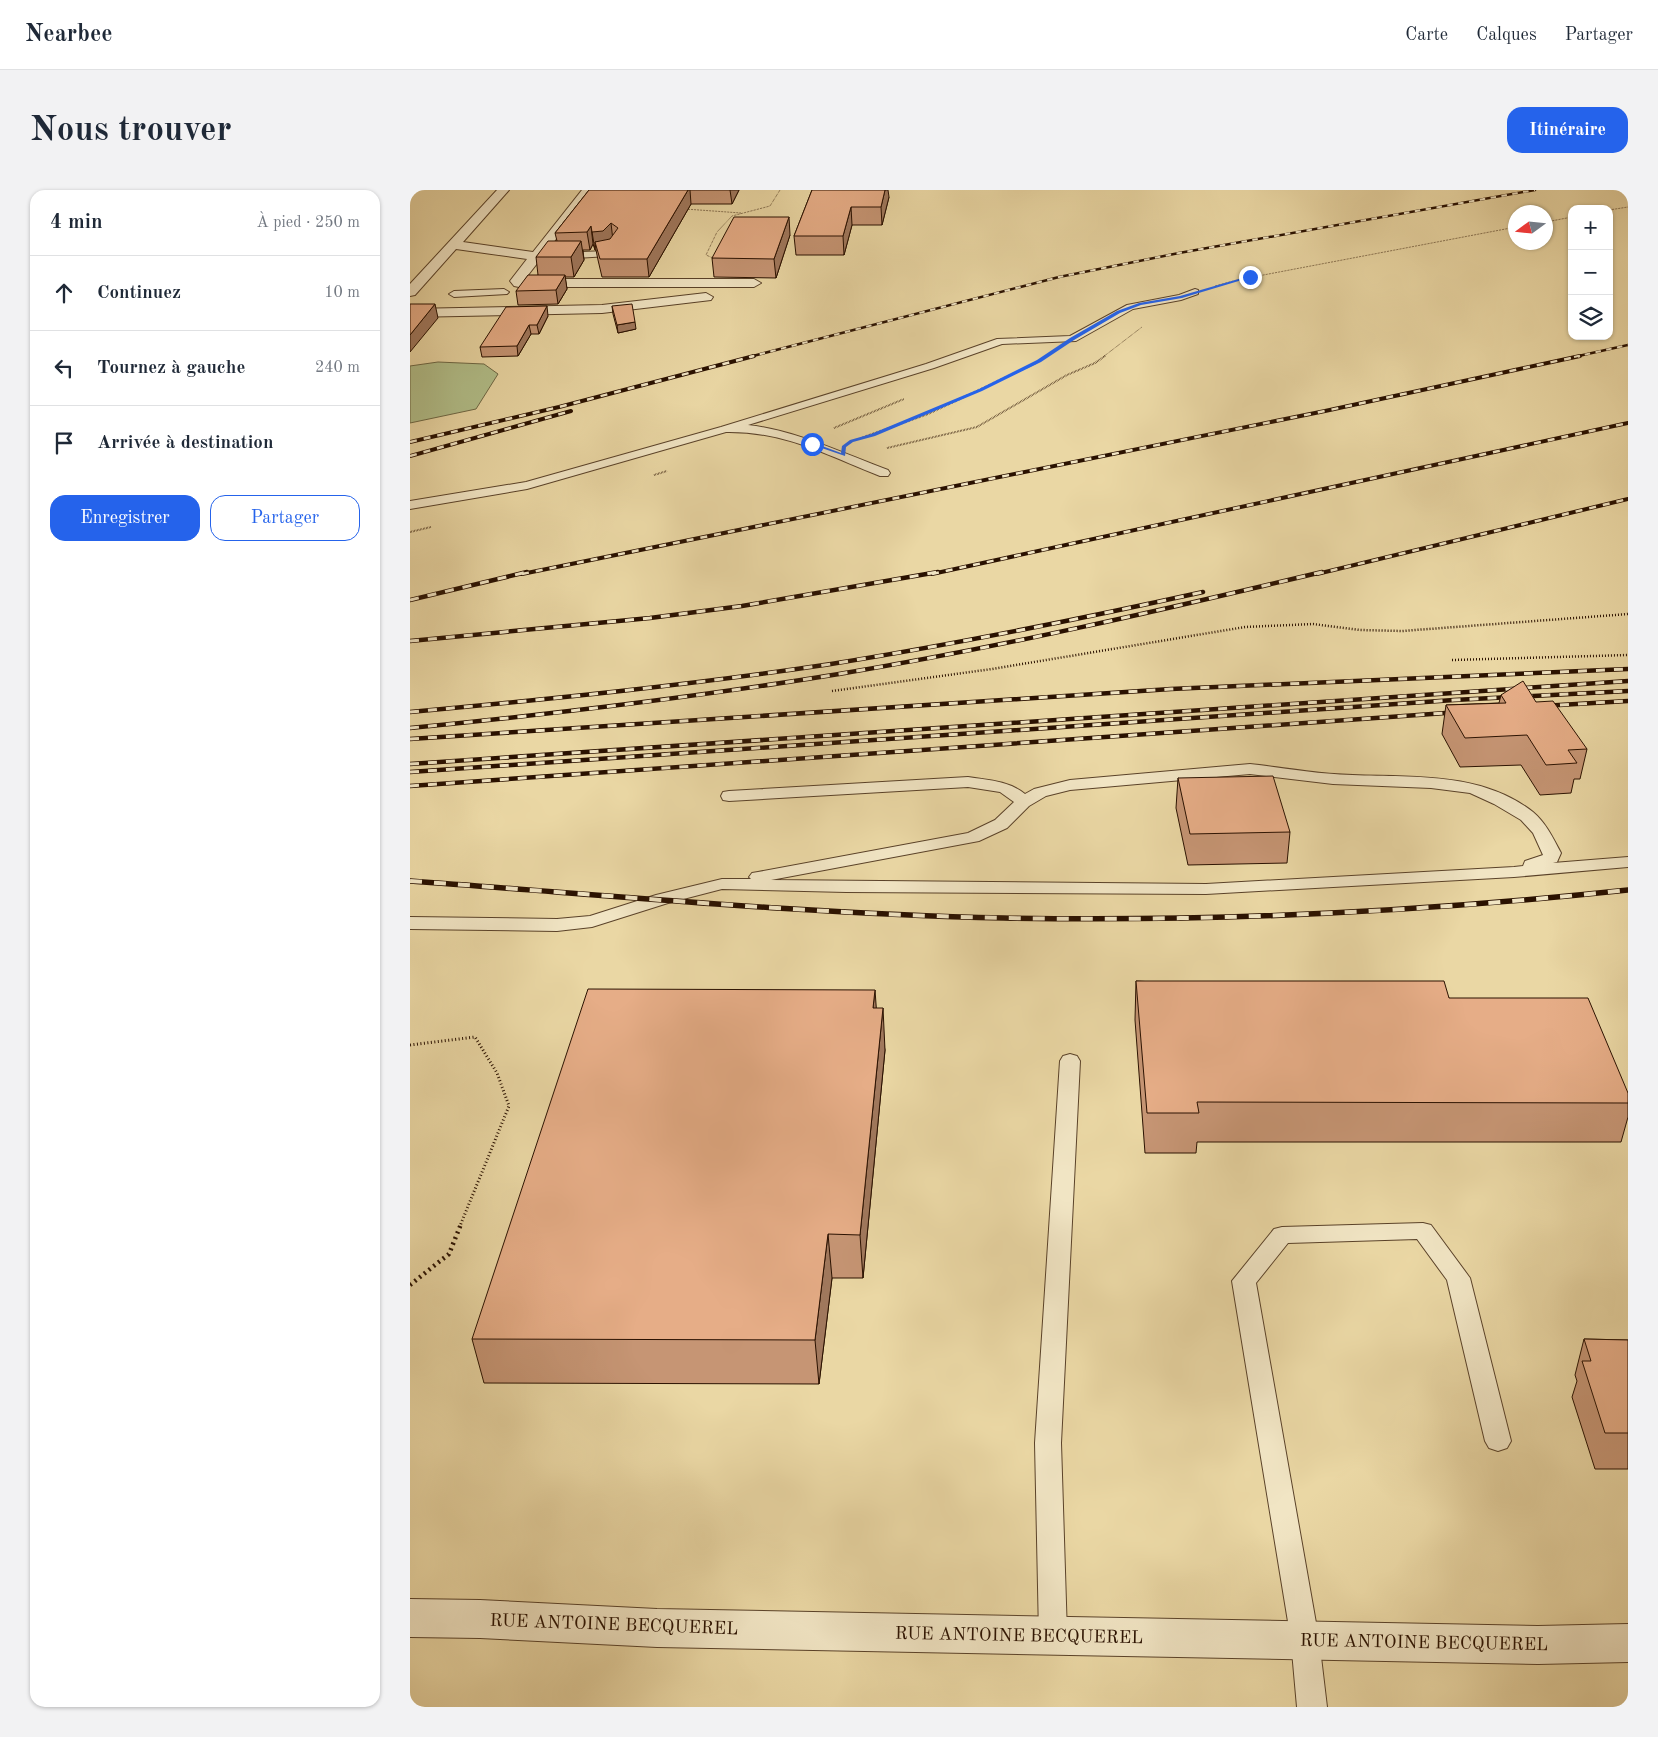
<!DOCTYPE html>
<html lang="fr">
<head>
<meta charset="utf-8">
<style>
	:root { --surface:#fff; --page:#f2f2f3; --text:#1f2937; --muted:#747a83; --line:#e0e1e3; --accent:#2563eb }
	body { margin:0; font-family:"Old Standard TT",serif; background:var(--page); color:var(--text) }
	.controls { position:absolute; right:15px; top:15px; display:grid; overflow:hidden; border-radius:10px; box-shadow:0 1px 4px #0004 }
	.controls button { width:45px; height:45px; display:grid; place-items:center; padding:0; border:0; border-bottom:1px solid var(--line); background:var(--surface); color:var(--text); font:25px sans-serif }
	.compass { position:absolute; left:1098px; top:15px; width:45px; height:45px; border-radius:50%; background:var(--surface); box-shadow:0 1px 4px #0004; rotate:255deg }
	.stop { position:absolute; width:15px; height:15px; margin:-11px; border:4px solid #2563eb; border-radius:50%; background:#fff }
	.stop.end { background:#2563eb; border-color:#fff; box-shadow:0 1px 5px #0008 }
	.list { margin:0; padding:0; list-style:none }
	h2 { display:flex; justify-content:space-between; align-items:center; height:65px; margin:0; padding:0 20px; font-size:21px }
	h2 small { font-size:16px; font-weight:400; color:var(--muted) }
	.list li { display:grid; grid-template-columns:32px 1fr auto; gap:15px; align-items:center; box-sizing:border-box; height:75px; padding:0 20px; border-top:1px solid var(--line) }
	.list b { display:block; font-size:19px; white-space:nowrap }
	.list em { font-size:16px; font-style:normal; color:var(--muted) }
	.actions { display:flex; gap:10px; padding:15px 20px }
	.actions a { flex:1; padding:11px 0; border:1px solid var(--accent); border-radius:15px; text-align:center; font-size:18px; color:var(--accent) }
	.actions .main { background:var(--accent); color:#fff }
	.icon { flex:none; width:28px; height:28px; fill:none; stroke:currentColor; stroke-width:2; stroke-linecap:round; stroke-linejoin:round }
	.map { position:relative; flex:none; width:1218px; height:1517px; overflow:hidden; border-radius:15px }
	header { display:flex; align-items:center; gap:30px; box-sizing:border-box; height:70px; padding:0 25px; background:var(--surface); border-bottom:1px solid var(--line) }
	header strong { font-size:24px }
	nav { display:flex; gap:28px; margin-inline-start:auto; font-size:18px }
	.intro { display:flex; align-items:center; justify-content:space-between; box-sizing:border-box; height:120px; padding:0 30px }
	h1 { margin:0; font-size:35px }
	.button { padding:12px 22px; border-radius:15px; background:var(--accent); color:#fff; font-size:18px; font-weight:700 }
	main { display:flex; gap:30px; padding:0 30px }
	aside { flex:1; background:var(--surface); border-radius:15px; box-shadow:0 1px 4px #0004 }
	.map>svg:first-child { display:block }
	.green { fill:#b2bf8a; stroke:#6e6845 }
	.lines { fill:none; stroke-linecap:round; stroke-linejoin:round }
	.lane-casing { stroke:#5a4229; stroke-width:2 }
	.street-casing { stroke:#5a4229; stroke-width:2 }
	.path-far4 { stroke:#2a1100; stroke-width:1; stroke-dasharray:0.5 1; stroke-linecap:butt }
	.path-far3 { stroke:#2a1100; stroke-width:2; stroke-dasharray:0.5 1; stroke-linecap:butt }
	.path-far2 { stroke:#2a1100; stroke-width:2.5; stroke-dasharray:1 2; stroke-linecap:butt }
	.path-far1 { stroke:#2a1100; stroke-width:3; stroke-dasharray:1 2.5; stroke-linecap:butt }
	.path { stroke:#2a1100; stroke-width:4.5; stroke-dasharray:2 4; stroke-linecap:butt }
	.lane { fill:#f1e5c4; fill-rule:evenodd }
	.street { fill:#f1e5c4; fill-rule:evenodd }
	.rail-far3-casing { stroke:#2a1100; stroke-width:2.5 }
	.rail-far2-casing { stroke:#2a1100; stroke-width:4 }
	.rail-far1-casing { stroke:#2a1100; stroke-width:4.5 }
	.rail-casing { stroke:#2a1100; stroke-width:5.5 }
	.rail-far3 { stroke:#f1e5c4; stroke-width:2; stroke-dasharray:5.5; stroke-linecap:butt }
	.rail-far2 { stroke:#f1e5c4; stroke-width:2.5; stroke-dasharray:7; stroke-linecap:butt }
	.rail-far1 { stroke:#f1e5c4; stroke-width:3; stroke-dasharray:9; stroke-linecap:butt }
	.rail { stroke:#f1e5c4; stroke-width:4; stroke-dasharray:12; stroke-linecap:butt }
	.wall { fill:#c69574; stroke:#2a1100 }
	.shaded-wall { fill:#a1795e; stroke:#2a1100 }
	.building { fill:#e6ad87; stroke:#2a1100 }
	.route { fill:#2563eb }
	.labels { text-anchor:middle; stroke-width:4.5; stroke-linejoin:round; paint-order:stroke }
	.near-street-label { font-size:18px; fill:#2a1100; stroke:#f1e5c4 }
</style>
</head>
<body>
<header>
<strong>Nearbee</strong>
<nav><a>Carte</a><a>Calques</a><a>Partager</a></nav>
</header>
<div class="intro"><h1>Nous trouver</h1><a class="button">Itinéraire</a></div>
<main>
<aside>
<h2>4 min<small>À pied · 250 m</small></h2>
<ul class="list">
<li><svg class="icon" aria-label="ahead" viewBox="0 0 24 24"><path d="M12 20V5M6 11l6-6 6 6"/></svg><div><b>Continuez</b></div><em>10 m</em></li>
<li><svg class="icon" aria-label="left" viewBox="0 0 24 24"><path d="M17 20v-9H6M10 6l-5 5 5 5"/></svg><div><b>Tournez à gauche</b></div><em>240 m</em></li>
<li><svg class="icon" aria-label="arrive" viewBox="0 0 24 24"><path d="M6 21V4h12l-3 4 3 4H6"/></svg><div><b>Arrivée à destination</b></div></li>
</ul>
<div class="actions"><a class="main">Enregistrer</a><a>Partager</a></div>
</aside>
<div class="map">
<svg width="1218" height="1517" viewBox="0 0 1218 1517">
	<rect width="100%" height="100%" fill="#ead7a4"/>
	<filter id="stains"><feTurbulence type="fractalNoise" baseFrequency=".004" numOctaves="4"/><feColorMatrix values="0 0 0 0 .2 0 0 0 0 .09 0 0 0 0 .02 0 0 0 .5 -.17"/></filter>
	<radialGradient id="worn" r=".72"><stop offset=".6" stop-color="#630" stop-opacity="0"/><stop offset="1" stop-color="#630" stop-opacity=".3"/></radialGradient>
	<!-- green -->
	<path class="green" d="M28,172L74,174L88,184L66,219L0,233V176Z"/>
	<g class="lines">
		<defs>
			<path id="lane" d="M204,53L208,56L202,65L199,66L149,69L145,66L149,63L196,61L201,54Z
				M94,99L99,102L97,104L44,107L39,104L44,101Z
				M785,99L788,100V104L771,110L723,119L666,151L592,154L524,178L338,235C388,241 432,263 478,280L480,283L478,286H470C416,265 375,241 316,242L117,299L0,319V311L116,292L311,237L516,174L587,149L660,146L717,115L769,105Z
				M840,574C868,577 896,582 924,584C990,589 1067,578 1123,622C1136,633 1143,648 1151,663L1147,672L1143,673L1218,667V677L1104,687L796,704L436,702L312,699L258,713L182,737L147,741L0,739V727L147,729L180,726L246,705L312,689H341L339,687L342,683L348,682L558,643L585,630L604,612L590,602L558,597L319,611L313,610L311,606L313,602L319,601L558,587C578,590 599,591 615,604L624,599L660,590ZM840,584L923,594L1021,598L1060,603L1084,614L1111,630L1123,643L1133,665L1115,671L1113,676L1104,677L796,694L361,690L569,651L597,638L619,616L636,606L660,600Z
				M660,864L667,866L670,871L651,1253L657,1445L653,1454L643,1458L633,1454L629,1445L625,1253L650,871L653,866Z
				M1013,1033L1021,1035L1060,1088L1101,1251L1097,1258L1088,1261L1079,1258L1075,1251L1037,1090L1007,1049L878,1053L846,1093L909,1450L917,1517H887L881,1450L822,1091L864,1039L872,1037Z"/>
			<path id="street" d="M87,0H99L53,52L123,62L172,0H184L115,89H344L351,93L344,97H109L104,96L100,91L117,69L46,59L5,105L0,106V94Z
				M296,103L303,107L301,110L192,123L0,127V119L192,115Z
				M0,1409L70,1410L247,1419L1128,1436L1218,1434V1472L1128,1474L247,1457L70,1448L0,1447Z"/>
		</defs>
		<!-- lane casing -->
		<use href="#lane" class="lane-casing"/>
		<!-- street casing -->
		<use href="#street" class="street-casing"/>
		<!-- path-far4 -->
		<path class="path-far4" d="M275,19L331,23
			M1199,20L1218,17
			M1136,32L1162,27
			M303,68L296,65L307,42L322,26L360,16L370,0
			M805,96L827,90L1106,37
			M693,167L732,137"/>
		<!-- path-far3 -->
		<path class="path-far3" d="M424,238L494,209
			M451,248L518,224L626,173
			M477,258L567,237L657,185L685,173L695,166
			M244,285L257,281
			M0,342L21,337"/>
		<!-- path-far2 -->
		<path class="path-far2" d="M1042,470L1218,465
			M422,501L582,479L835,437L903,434L950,440L992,441L1218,424"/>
		<!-- path-far1 -->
		<path class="path-far1" d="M0,855L65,847L87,883L99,916L50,1036"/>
		<!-- path -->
		<path class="path" d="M0,1095L39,1064L51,1034"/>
		<!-- lane -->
		<use href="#lane" class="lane"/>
		<!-- street -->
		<use href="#street" class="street"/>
		<defs>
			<path id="rail-far3" d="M339,167L649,87L769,63L1125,0
				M1164,167L1218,155"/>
			<path id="rail-far2" d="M0,252L149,217L344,166
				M0,266L161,221
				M112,384L915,221L1170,166
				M522,384L1218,233
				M907,384L1218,309"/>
			<path id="rail-far1" d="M0,410L117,382
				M0,451L240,428L332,416L528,382
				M1132,516L1218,511
				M0,522C141,509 281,495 421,474C546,454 670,429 793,402
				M0,538C144,524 287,507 429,484C592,457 752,420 912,382
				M0,549L761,499L1218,479
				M0,574L1218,491
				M0,582L1044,510L1218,501
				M0,596L1050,522"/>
			<path id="rail" d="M0,691C198,705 395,724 594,728C802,732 1010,722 1218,700"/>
		</defs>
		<!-- rail-far3 casing -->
		<use href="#rail-far3" class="rail-far3-casing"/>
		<!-- rail-far2 casing -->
		<use href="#rail-far2" class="rail-far2-casing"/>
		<!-- rail-far1 casing -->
		<use href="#rail-far1" class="rail-far1-casing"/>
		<!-- rail casing -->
		<use href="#rail" class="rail-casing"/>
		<!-- rail-far3 -->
		<use href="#rail-far3" class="rail-far3"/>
		<!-- rail-far2 -->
		<use href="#rail-far2" class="rail-far2"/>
		<!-- rail-far1 -->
		<use href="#rail-far1" class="rail-far1"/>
		<!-- rail -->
		<use href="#rail" class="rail"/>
	</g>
	<!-- wall -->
	<path class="wall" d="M179,0H329L322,14H281L239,87H192L188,70L186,60H185L183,54L180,60H173L174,70L164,87H155L157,99L148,114L108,115L106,101L128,85L126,67L147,51L145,43Z
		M402,0L479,7L472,35H442L434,65H386L384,46Z
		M380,45L366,88L304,87L302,68Z
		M202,116L226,139L208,143L203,124Z
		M138,126L129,144H121L108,166L72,167L70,157Z
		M1091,505L1126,512L1177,559L1170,589H1164L1161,603L1130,605L1111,575L1050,577L1032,544L1036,515L1089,513Z
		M768,588L880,642L877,673L778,675L766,618Z
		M726,791L1039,808L1218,903V927L1211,952H787L786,963H735L725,830Z
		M466,818L475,860L453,1088H422L409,1194L74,1193L62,1149Z
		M1174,1149L1218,1150V1279H1185L1162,1207L1167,1191L1165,1185Z"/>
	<!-- shaded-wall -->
	<path class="shaded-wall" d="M278,0H280L281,14L239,87L237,69Z
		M320,0H329L322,14Z
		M475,0H478L479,7L472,35L471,17Z
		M441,17L442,35L434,65L433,46Z
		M379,27L380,45L366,88L364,69Z
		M201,33L203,51L185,52L186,60H185L182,42Z
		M181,36L183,54L180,60L177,42Z
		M171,51L174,70L164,87L161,67Z
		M155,85L157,99L148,114L146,100Z
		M25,114L28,128L0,162V145Z
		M137,116L138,126L129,144L127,135Z
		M225,132L226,139L208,143L207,135Z
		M119,135L121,144L108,166L107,156Z
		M465,800L468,841L463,818Z
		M473,818L475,860L453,1088L450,1045Z
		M418,1044L422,1088L409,1194L405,1150Z"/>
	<!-- building -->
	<path class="building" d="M179,0H278L237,69H190L185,52L200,49L208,38L201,33L193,41L182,42L181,36L177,42L145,43Z
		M402,0H475L471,17H441L433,46H384Z
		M324,27H379L364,69L302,68Z
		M138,51H171L161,67H126Z
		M118,85H155L146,100L106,101Z
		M0,114H25L0,145Z
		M222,114L225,132L207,135L202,116Z
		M137,116L127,135H119L107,156L70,157L96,117Z
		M1113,491L1126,512L1143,511L1177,559L1158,560L1167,573L1136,575L1117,545L1055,548L1036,515L1096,513L1091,505Z
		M863,586L880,642L780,644L768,588Z
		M726,791H1034L1039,808H1178L1218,903V913L787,912L789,923H737Z
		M178,799L465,800L463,818H473L450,1045L418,1044L405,1150L62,1149Z
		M1174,1149L1218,1150V1243H1195L1172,1171H1181Z"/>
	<!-- route -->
	<path class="route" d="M839,86L842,87L772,108L731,115L710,123L664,150L631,172L572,201L465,246L443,252L436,257L435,266L400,254L404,253L431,263L432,256L440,250L461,244L569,199L627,170L660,148L707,121L729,113L770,106Z"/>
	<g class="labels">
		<!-- near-street labels -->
		<g class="near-street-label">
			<text transform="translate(204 1434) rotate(2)" y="6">RUE ANTOINE BECQUEREL</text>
			<text transform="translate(609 1445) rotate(1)" y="6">RUE ANTOINE BECQUEREL</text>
			<text transform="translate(1014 1452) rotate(1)" y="6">RUE ANTOINE BECQUEREL</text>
		</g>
	</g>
	<rect width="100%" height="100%" filter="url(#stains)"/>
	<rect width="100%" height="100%" fill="url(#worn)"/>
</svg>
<div class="controls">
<button>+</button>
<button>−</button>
<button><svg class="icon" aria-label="layers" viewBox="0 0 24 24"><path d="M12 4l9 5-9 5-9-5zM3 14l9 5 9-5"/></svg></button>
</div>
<svg class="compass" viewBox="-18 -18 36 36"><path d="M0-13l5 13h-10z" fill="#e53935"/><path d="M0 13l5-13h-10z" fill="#747a83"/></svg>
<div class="stop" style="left:402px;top:254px"></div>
<div class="stop end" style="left:840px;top:87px"></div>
</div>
</main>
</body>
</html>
